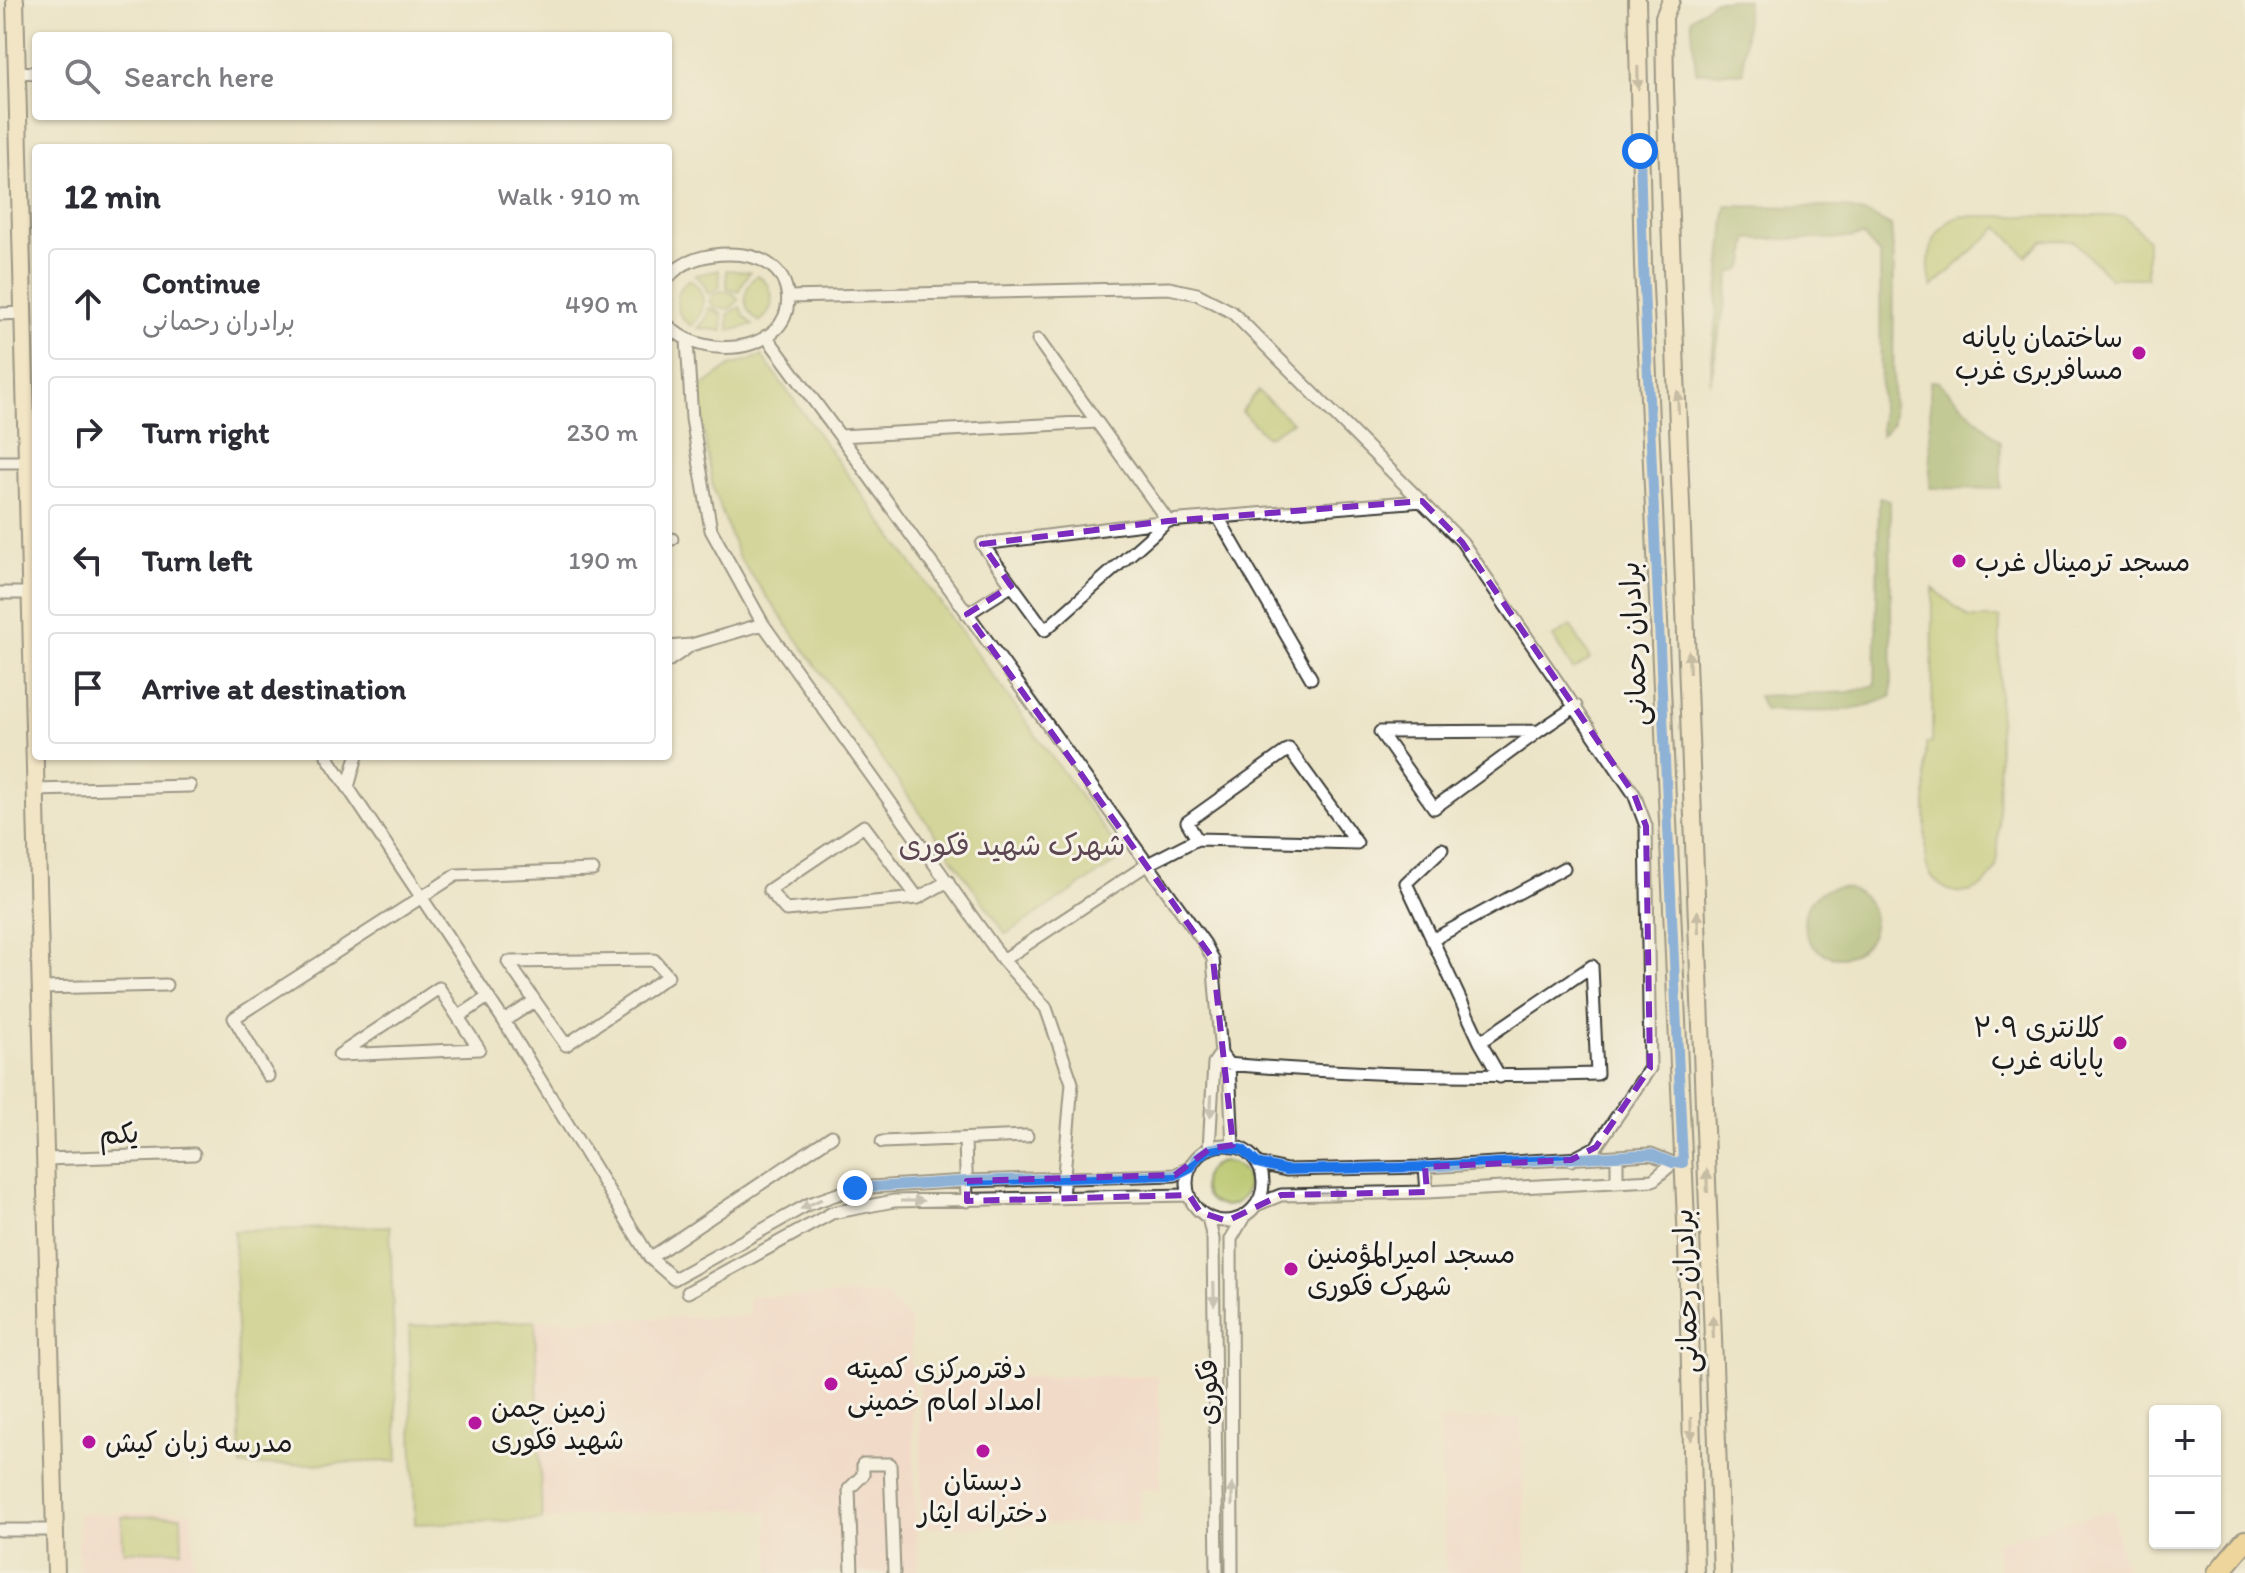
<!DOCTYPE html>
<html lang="en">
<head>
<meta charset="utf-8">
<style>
	:root { --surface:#fff; --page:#f2f2f3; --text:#2b2b33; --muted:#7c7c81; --line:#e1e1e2 }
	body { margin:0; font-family:Itim,"Playpen Sans Arabic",sans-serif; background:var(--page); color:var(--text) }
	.controls { position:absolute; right:24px; bottom:24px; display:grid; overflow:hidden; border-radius:8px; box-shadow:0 2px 6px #0004 }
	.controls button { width:72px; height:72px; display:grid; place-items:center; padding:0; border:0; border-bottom:2px solid var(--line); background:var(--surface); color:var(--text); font:40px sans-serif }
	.stop { position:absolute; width:24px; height:24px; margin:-18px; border:6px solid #1a73e8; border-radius:50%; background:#fff }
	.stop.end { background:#1a73e8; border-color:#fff; box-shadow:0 2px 8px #0008 }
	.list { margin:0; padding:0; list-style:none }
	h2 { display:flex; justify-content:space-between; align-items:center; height:104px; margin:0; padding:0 32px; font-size:34px }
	h2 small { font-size:26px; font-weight:400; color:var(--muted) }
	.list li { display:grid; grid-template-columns:52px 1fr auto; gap:24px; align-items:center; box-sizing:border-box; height:112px; margin:0 16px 16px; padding:0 16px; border:2px solid var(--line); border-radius:8px }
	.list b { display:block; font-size:30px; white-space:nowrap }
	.list p { margin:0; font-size:26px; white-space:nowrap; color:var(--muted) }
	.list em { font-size:26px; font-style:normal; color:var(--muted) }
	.icon { flex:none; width:44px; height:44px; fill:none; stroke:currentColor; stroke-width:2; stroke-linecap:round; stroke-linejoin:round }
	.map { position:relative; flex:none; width:2245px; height:1573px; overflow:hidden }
	.search { position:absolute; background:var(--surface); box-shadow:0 2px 6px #0004; left:32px; top:32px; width:640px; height:88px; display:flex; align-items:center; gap:20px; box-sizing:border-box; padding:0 28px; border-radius:8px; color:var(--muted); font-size:30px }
	.panel { position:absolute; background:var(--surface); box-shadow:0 2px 6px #0004; left:32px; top:144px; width:640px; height:616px; border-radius:8px }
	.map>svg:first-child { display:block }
	.built { fill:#f7d0cb }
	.green { fill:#b5c365; stroke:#687040; stroke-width:2 }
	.forest { fill:#90a95a; stroke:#56623b; stroke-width:2 }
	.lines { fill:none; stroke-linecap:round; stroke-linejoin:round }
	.street-casing { stroke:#3b3a36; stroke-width:15 }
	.secondary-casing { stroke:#3b3a36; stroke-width:20 }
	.highway-casing { stroke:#3b3a36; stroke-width:24 }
	.street { stroke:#fff; stroke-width:11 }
	.secondary { stroke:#f9e7c3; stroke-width:16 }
	.highway { stroke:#f0c469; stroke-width:20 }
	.oneway { fill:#968c78 }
	.oneway2 { fill:#999 }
	.route { stroke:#1a73e8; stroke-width:10 }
	.marked { fill:none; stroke:#7b2cbf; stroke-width:6; stroke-dasharray:16 10; stroke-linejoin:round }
	.poi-dot { fill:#b5179e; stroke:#f7f3e8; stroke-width:3 }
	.labels { text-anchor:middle; stroke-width:6; stroke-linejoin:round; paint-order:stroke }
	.poi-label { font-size:28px; fill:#1c1c1c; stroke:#f7f3e8; text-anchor:start }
	.street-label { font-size:28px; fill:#1c1c1c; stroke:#f7f3e8 }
	.neighbourhood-label { font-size:30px; fill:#5d4752; stroke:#f7f3e8 }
</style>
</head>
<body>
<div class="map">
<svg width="2245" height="1573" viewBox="0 0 2245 1573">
	<rect width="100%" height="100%" fill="#f7f3e8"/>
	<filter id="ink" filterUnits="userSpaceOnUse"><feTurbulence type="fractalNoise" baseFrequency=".0125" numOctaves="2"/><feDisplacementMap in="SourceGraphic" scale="16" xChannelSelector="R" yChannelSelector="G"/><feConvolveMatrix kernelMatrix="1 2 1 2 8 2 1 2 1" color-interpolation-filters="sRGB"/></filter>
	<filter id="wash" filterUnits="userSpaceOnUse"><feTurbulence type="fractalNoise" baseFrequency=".006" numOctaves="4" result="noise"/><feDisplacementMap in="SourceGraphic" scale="32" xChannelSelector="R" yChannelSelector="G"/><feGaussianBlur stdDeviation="1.8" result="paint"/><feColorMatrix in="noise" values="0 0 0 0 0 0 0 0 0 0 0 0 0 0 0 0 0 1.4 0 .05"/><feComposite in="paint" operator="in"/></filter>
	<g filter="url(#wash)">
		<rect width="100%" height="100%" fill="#ece4c7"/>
		<!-- built -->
		<path class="built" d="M886,1294L910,1321L918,1573H770L768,1513L755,1512V1509L643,1512L542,1520L535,1321L749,1316V1297Z
			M1158,1375L1160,1489H1139L1140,1522L922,1528L919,1379Z
			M1520,1418L1527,1573H1446L1439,1421Z
			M2113,1510L2122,1558L2128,1573H2000L1995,1542Z
			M192,1512L194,1573H79L78,1514Z"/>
		<!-- green -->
		<path class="green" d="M1961,216H2125L2147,239V278H2110L2074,241L2043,240L2026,256L1999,227L1932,287C1924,260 1931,225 1961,216Z
			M719,270L720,287L708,294L704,284L695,275Z
			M726,270L750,272L743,282L739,292L727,287Z
			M757,275C776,287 777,308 760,322C741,310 741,289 757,275Z
			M689,279C707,291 708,311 691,326C673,314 672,293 689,279Z
			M724,290L733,293L739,300L730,309L715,308L709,301L714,294Z
			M740,307L745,317L753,325L729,331L728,314Z
			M709,308L722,314L723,331L698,328L706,319Z
			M762,356L1124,857L1006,934L738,556L713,488L697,390L730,366Z
			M1258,391L1292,422L1267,437L1241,411Z
			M1933,588L1969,618H2000L1998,858C1992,901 1939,905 1926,864V744L1932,743Z
			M1571,626L1590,659L1573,670L1553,637Z
			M1203 1184a22 22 0 1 1 44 0a22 22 0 1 1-44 0Z
			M390,1226L398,1461L241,1466L234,1231Z
			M535,1321L542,1520L415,1524L409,1326Z
			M181,1516L182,1550L123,1551L122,1517Z"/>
		<!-- forest -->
		<path class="forest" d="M1715,0H1747L1743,73L1696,72L1691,19Z
			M1726,206L1843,207L1870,215L1891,226L1894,260L1893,423L1881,435L1880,255L1863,236L1841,239H1748L1745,264L1741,270L1731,273L1710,383Z
			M1930,381H1938L2001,442V489L1930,488Z
			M1879,498L1890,501L1892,696C1851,717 1809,711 1764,710L1758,696L1849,692L1875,685Z
			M1804 922a35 35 0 1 1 70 0a35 35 0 1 1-70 0Z"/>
	</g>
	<g filter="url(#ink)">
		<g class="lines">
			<defs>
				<path id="street" d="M17,72L36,73
					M668,278C682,260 707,254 729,254C743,254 759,257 770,265C791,280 794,312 775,330C749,356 691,352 668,325
					M788,297L1169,288L1197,294L1232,312L1462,542L1634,794L1646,826L1650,1068L1596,1147L1571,1160
					M0,314L23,313
					M766,336L840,436L1205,944L1213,959L1221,1054L1229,1065L1233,1147
					M1038,340L1168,521L1422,501
					M687,341L692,419L711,530L763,624L1003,960L1046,1008L1072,1083L1062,1197
					M840,436L1097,422
					M0,462H26
					M1218,517L1311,678
					M1168,521L1045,630L982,544Z
					M668,539H672
					M0,593H29
					M967,614L1011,586
					M668,647L691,645L763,624
					M668,661L690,646
					M1539,731L1434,808L1380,732Z
					M1539,731L1576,706
					M327,756L504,1021L650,1258L674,1279L809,1204L855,1188L967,1181L1175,1175L1191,1167
					M348,787L357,756
					M35,790L190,786
					M1442,849L1406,883L1480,1042L1500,1077
					M918,898L864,826L769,890L786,910L918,898L948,881
					M1432,940L1564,868
					M1003,960L1148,864L1197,839L1357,843L1289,749L1187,822L1197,839
					M40,988L166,985
					M439,988L479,1049L339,1055Z
					M458,1017L488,997
					M504,1021L535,1001L508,962L654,960L668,976L566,1045L535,1001
					M1214,1063C1341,1074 1469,1078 1597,1074L1592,966L1480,1042
					M268,1076L234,1018L456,875L593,870
					M965,1140L967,1201
					M882,1142L1027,1136
					M1187 1183a38 38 0 1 1 76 0a38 38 0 1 1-76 0Z
					M1209,1149L1214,1063L1218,1057
					M1617,1156V1182
					M45,1159L194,1154
					M1257,1163L1286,1170L1425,1167L1651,1154L1673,1163H1683
					M1425,1167L1427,1192
					M1256,1205L1281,1195L1427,1192L1653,1180L1673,1163
					M1208,1217L1213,1239L1217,1573
					M650,1258L832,1136
					M688,1292L832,1213L894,1201L1189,1195
					M0,1530H55
					M852,1573L849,1489L863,1475V1464H890L894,1573
					M1232,1573L1231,1239L1245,1215"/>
				<path id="secondary" d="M15,0L56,1573
					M1637,0L1643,265L1687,1243L1695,1573
					M1671,0L1664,17L1665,87L1722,1573"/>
				<path id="highway" d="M2218,1573L2245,1541"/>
			</defs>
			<!-- street casing -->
			<use href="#street" class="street-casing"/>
			<!-- secondary casing -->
			<use href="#secondary" class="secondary-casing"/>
			<!-- highway casing -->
			<use href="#highway" class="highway-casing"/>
			<!-- street -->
			<use href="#street" class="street"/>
			<!-- secondary -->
			<use href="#secondary" class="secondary"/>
			<!-- highway -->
			<use href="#highway" class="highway"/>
		</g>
		<!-- one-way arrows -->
		<defs><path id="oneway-solid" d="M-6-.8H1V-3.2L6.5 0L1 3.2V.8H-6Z" transform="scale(2)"/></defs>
		<g class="oneway">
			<use href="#oneway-solid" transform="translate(1638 78) rotate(89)"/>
			<use href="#oneway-solid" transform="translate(1678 402) rotate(-92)"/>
			<use href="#oneway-solid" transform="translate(1689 662) rotate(-92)"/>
			<use href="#oneway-solid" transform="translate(1698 922) rotate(-92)"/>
			<use href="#oneway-solid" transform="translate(1707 1181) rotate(-92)"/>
			<use href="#oneway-solid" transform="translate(1713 1327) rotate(-92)"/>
			<use href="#oneway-solid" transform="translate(1691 1429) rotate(89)"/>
		</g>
		<g class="oneway2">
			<use href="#oneway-solid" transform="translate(1211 1106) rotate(93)"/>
			<use href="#oneway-solid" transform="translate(1332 1194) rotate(-1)"/>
			<use href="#oneway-solid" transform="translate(912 1201)"/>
			<use href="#oneway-solid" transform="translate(811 1204) rotate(155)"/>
			<use href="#oneway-solid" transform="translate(1214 1294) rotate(89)"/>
			<use href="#oneway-solid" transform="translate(1232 1495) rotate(-90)"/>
		</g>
	</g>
	<g class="lines" filter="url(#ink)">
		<!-- route -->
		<path class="route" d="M855,1188L967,1181L1175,1175L1191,1167L1196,1159L1209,1149L1225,1146L1243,1150L1257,1163L1286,1170L1425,1167L1651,1154L1673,1163H1683L1643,265L1640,151"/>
	</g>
	<!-- marked area -->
	<path d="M0 0H2245V1573H0ZM1422,501L1462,542L1634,794L1646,826L1650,1068L1596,1147L1571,1160L1425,1167L1427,1192L1281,1195L1227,1221L1200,1212L1189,1195L967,1201V1181L1175,1175L1209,1149L1233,1145L1213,959L967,614L1011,586L982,544L1168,521Z" fill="#ece4c7" fill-opacity=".55" fill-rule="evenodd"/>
	<path class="marked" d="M1422,501L1462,542L1634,794L1646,826L1650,1068L1596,1147L1571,1160L1425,1167L1427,1192L1281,1195L1227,1221L1200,1212L1189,1195L967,1201V1181L1175,1175L1209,1149L1233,1145L1213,959L967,614L1011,586L982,544L1168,521Z"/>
	<!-- markers -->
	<g class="poi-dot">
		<circle cx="2139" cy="353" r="8"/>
		<circle cx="1959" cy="561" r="8"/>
		<circle cx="2120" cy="1043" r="8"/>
		<circle cx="1291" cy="1269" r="8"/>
		<circle cx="831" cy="1384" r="8"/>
		<circle cx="475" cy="1423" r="8"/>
		<circle cx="89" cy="1442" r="8"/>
		<circle cx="983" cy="1451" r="8"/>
	</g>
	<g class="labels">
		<!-- poi labels -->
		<g class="poi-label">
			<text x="2123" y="347" text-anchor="end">ساختمان پایانه<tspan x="2123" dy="32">مسافربری غرب</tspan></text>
			<text x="1975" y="571">مسجد ترمینال غرب</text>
			<text x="2104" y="1037" text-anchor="end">کلانتری ۲۰۹<tspan x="2104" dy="32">پایانه غرب</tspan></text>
			<text x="1307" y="1263">مسجد امیرالمؤمنین<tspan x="1307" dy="32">شهرک فکوری</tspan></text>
			<text x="847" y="1378">دفترمرکزی کمیته<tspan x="847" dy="32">امداد امام خمینی</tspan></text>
			<text x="491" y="1417">زمین چمن<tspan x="491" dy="32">شهید فکوری</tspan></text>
			<text x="105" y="1452">مدرسه زبان کیش</text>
			<text x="983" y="1490" text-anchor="middle">دبستان<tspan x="983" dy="32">دخترانه ایثار</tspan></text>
		</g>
		<!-- street labels -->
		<g class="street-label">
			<text transform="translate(1633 644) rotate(-93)" y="10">برادران رحمانی</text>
			<text transform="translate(119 1133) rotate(-2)" y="10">یکم</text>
			<text transform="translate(1685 1291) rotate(-92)" y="10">برادران رحمانی</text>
			<text transform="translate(1207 1392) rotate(-90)" y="10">فکوری</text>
		</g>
		<!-- neighbourhood labels -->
		<g class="neighbourhood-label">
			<text x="1012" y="855">شهرک شهید فکوری</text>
		</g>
	</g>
</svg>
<div class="controls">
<button>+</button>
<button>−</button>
</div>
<div class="stop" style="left:1640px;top:151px"></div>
<div class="stop end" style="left:855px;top:1188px"></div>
<div class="search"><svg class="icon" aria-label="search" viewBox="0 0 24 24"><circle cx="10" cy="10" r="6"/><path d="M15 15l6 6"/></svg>Search here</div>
<section class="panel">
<h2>12 min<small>Walk · 910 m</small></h2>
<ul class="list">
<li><svg class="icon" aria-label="ahead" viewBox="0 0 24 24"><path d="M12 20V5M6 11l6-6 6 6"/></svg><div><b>Continue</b><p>برادران رحمانی</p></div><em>490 m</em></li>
<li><svg class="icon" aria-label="right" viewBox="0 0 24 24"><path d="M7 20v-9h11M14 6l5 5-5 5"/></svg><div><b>Turn right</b></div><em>230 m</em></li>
<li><svg class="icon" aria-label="left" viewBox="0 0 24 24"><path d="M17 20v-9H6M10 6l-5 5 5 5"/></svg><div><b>Turn left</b></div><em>190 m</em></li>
<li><svg class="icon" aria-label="arrive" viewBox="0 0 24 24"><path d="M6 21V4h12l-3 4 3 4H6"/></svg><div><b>Arrive at destination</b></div></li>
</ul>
</section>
</div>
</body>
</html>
